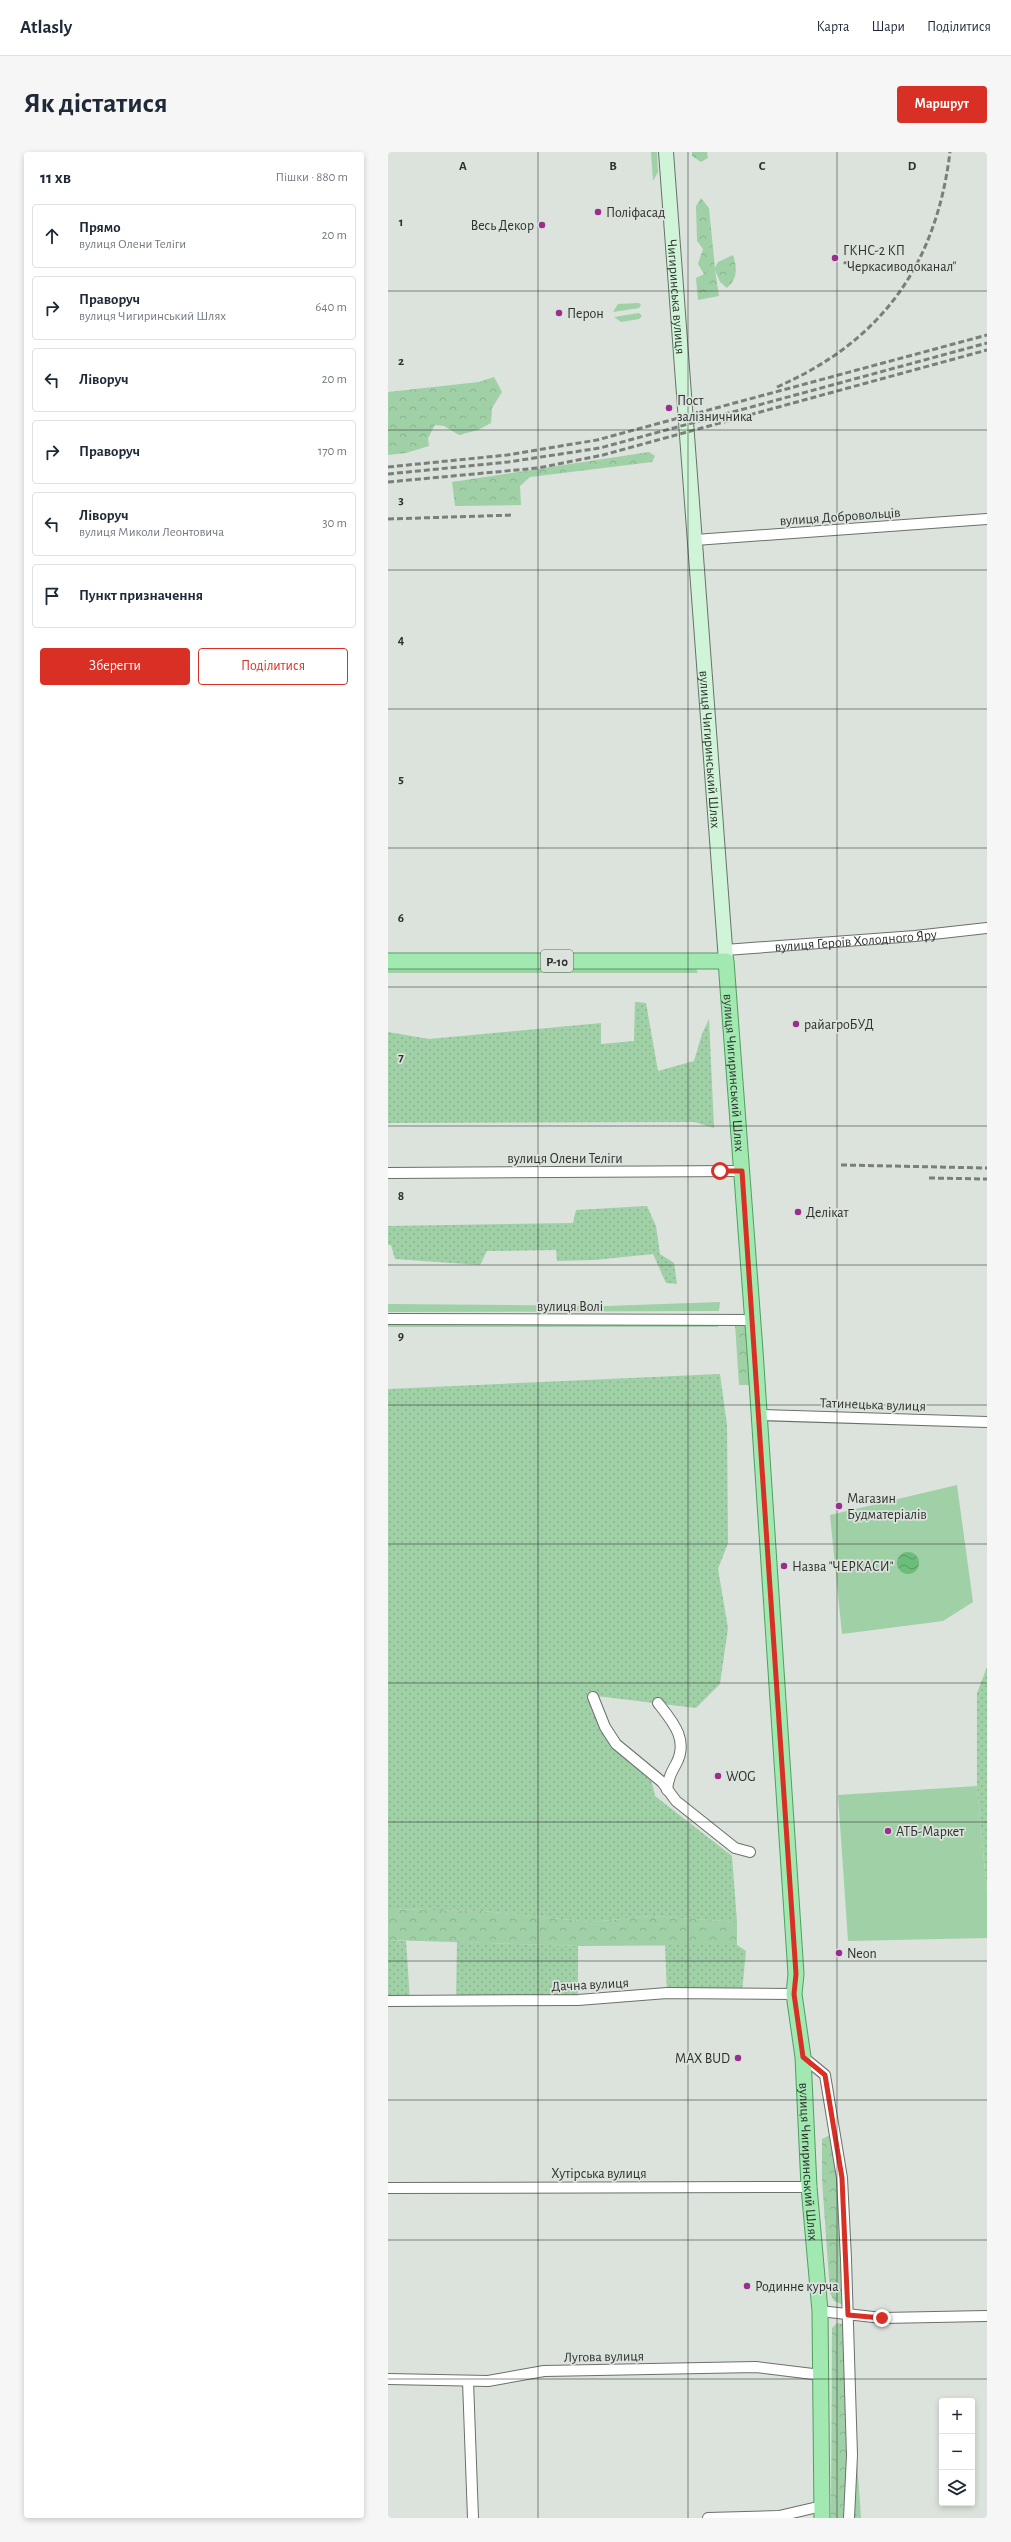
<!DOCTYPE html>
<html lang="uk">
<head>
<meta charset="utf-8">
<style>
	:root { --surface:#fff; --page:#f6f6f7; --text:#1f2937; --muted:#747a83; --line:#e0e1e3; --accent:#d93025 }
	body { margin:0; font-family:"Alegreya Sans",sans-serif; background:var(--page); color:var(--text) }
	.controls { position:absolute; right:12px; bottom:12px; display:grid; overflow:hidden; border-radius:4px; box-shadow:0 2px 6px #0003 }
	.controls button { width:36px; height:36px; display:grid; place-items:center; padding:0; border:0; border-bottom:1px solid var(--line); background:var(--surface); color:var(--text); font:20px sans-serif }
	.stop { position:absolute; width:12px; height:12px; margin:-9px; border:3px solid #d93025; border-radius:50%; background:#fff }
	.stop.end { background:#d93025; border-color:#fff; box-shadow:0 1px 4px #0008 }
	.list { margin:0; padding:0; list-style:none }
	h2 { display:flex; justify-content:space-between; align-items:center; height:52px; margin:0; padding:0 16px; font-size:17px }
	h2 small { font-size:13px; font-weight:400; color:var(--muted) }
	.list li { display:grid; grid-template-columns:26px 1fr auto; gap:12px; align-items:center; box-sizing:border-box; height:64px; margin:0 8px 8px; padding:0 8px; border:1px solid var(--line); border-radius:4px }
	.list b { display:block; font-size:15px; white-space:nowrap }
	.list p { margin:0; font-size:13px; white-space:nowrap; color:var(--muted) }
	.list em { font-size:13px; font-style:normal; color:var(--muted) }
	.actions { display:flex; gap:8px; padding:12px 16px }
	.actions a { flex:1; padding:9px 0; border:1px solid var(--accent); border-radius:4px; text-align:center; font-size:14px; color:var(--accent) }
	.actions .main { background:var(--accent); color:#fff }
	.icon { flex:none; width:22px; height:22px; fill:none; stroke:currentColor; stroke-width:2; stroke-linecap:round; stroke-linejoin:round }
	.map { position:relative; flex:none; width:599px; height:2366px; overflow:hidden; border-radius:4px }
	header { display:flex; align-items:center; gap:24px; box-sizing:border-box; height:56px; padding:0 20px; background:var(--surface); border-bottom:1px solid var(--line) }
	header strong { font-size:19px }
	nav { display:flex; gap:22px; margin-inline-start:auto; font-size:14px }
	.intro { display:flex; align-items:center; justify-content:space-between; box-sizing:border-box; height:96px; padding:0 24px }
	h1 { margin:0; font-size:28px }
	.button { padding:10px 18px; border-radius:4px; background:var(--accent); color:#fff; font-size:14px; font-weight:700 }
	main { display:flex; gap:24px; padding:0 24px }
	aside { flex:1; background:var(--surface); border-radius:4px; box-shadow:0 2px 6px #0003 }
	.map>svg:first-child { display:block }
	.grass { fill:#a0d0a6 }
	.forest { fill:url(#forest-crowns) }
	.garden { fill:url(#garden-dots) }
	.water { fill:url(#water-waves) }
	.lines { fill:none; stroke-linecap:round; stroke-linejoin:round }
	.street-casing { stroke:#6a716b; stroke-width:12 }
	.secondary-casing { stroke:#6a716b; stroke-width:16 }
	.primary-casing { stroke:#509f61; stroke-width:17 }
	.street { stroke:#fff; stroke-width:10 }
	.secondary { stroke:#d0f4d8; stroke-width:14 }
	.primary { stroke:#a1e9b0; stroke-width:15 }
	.rail { stroke:#7a7f7b; stroke-width:3; stroke-dasharray:6 3; stroke-linecap:butt }
	.route { stroke:#d93025; stroke-width:5 }
	.grid { fill:none; stroke:#2e312f; stroke-width:1; stroke-opacity:0.55 }
	.poi-dot { fill:#9a2e8e; stroke:#dbe3dc; stroke-width:1.5 }
	.labels { text-anchor:middle; stroke-width:3.5; stroke-linejoin:round; paint-order:stroke }
	.shield { fill:#dbe3dc; stroke:#626663; stroke-width:1 }
	.shield-label { font-size:13px; font-weight:bold; fill:#2e312f }
	.poi-label { font-size:14px; fill:#2e312f; stroke:#dbe3dc; text-anchor:start }
	.street-label { font-size:14px; fill:#2e312f; stroke:#dbe3dc }
	.grid-label { font-size:13px; text-anchor:middle; font-weight:bold; fill:#2e312f; stroke:#dbe3dc; stroke-width:3.5; stroke-linejoin:round; paint-order:stroke }
</style>
</head>
<body>
<header>
<strong>Atlasly</strong>
<nav><a>Карта</a><a>Шари</a><a>Поділитися</a></nav>
</header>
<div class="intro"><h1>Як дістатися</h1><a class="button">Маршрут</a></div>
<main>
<aside>
<h2>11 хв<small>Пішки · 880 m</small></h2>
<ul class="list">
<li><svg class="icon" aria-label="ahead" viewBox="0 0 24 24"><path d="M12 20V5M6 11l6-6 6 6"/></svg><div><b>Прямо</b><p>вулиця Олени Теліги</p></div><em>20 m</em></li>
<li><svg class="icon" aria-label="right" viewBox="0 0 24 24"><path d="M7 20v-9h11M14 6l5 5-5 5"/></svg><div><b>Праворуч</b><p>вулиця Чигиринський Шлях</p></div><em>640 m</em></li>
<li><svg class="icon" aria-label="left" viewBox="0 0 24 24"><path d="M17 20v-9H6M10 6l-5 5 5 5"/></svg><div><b>Ліворуч</b></div><em>20 m</em></li>
<li><svg class="icon" aria-label="right" viewBox="0 0 24 24"><path d="M7 20v-9h11M14 6l5 5-5 5"/></svg><div><b>Праворуч</b></div><em>170 m</em></li>
<li><svg class="icon" aria-label="left" viewBox="0 0 24 24"><path d="M17 20v-9H6M10 6l-5 5 5 5"/></svg><div><b>Ліворуч</b><p>вулиця Миколи Леонтовича</p></div><em>30 m</em></li>
<li><svg class="icon" aria-label="arrive" viewBox="0 0 24 24"><path d="M6 21V4h12l-3 4 3 4H6"/></svg><div><b>Пункт призначення</b></div></li>
</ul>
<div class="actions"><a class="main">Зберегти</a><a>Поділитися</a></div>
</aside>
<div class="map">
<svg width="599" height="2366" viewBox="0 0 599 2366">
	<defs>
		<pattern id="forest-crowns" width="20" height="18" patternUnits="userSpaceOnUse"><rect width="20" height="18" fill="#a0d0a6"/><path d="M2 6a3 3 0 1 1 6 0M12 15a3 3 0 1 1 6 0" fill="none" stroke="#8ab38f"/></pattern>
		<pattern id="garden-dots" width="8" height="8" patternUnits="userSpaceOnUse"><rect width="8" height="8" fill="#a0d0a6"/><path d="M2 2h.1M6 6h.1" fill="none" stroke="#8ab38f" stroke-width="1.8" stroke-linecap="round"/></pattern>
		<pattern id="water-waves" width="16" height="10" patternUnits="userSpaceOnUse"><rect width="16" height="10" fill="#6cbc7a"/><path d="M0 5q4-4 8 0t8 0" fill="none" stroke="#599964"/></pattern>
	</defs>
	<rect width="100%" height="100%" fill="#dbe3dc"/>
	<!-- grass -->
	<path class="grass" d="M263,0H269L270,20L265,29Z
		M251,151L253,153L251,156L225,160L230,152Z
		M251,161L254,164L251,167L233,170L226,165Z
		M332,1150L331,1159L0,1160V1152L218,1154Z
		M0,1170H330V1175H0Z
		M569,1333L585,1450L555,1469L454,1482L442,1363Z
		M589,1634L599,1740V1786L460,1789L450,1643Z"/>
	<!-- forest -->
	<path class="forest" d="M304,0H319L320,6L313,10L304,4Z
		M313,46L321,56L327,116L330,110L345,103C349,115 350,127 339,136L332,130L327,118L331,144L310,148L308,126L316,122L310,112L315,97L309,89L308,54Z
		M106,225L114,240L104,256L103,271L90,278L71,283L56,274L47,273L40,286L41,294L18,301L0,303V240L91,230Z
		M261,300L267,304L264,310L142,325L132,334L133,353L67,354L64,330Z
		M0,814L307,815L310,821H0Z
		M347,1172H362L365,1233H351Z
		M0,1757L95,1759L203,1770L264,1764L349,1770V1793L190,1794L0,1788Z
		M444,1982L448,1995L458,2154L446,2149L442,2141L434,2028V1987Z
		M449,2171L460,2173L473,2366H443L444,2176Z"/>
	<!-- garden -->
	<path class="garden" d="M247,850L258,851L270,919L306,909L314,882L321,867L326,976L307,970L0,971V880L41,887L213,871V892L246,889Z
		M259,1054L268,1074L272,1102L286,1111L289,1132L278,1131L265,1102L207,1108L169,1109L168,1098L99,1099L92,1113L7,1107L3,1093H0V1074L185,1071L188,1058Z
		M332,1222L339,1273L340,1391L330,1417L340,1476L332,1532L308,1556L200,1543L215,1581L249,1616L263,1626L267,1644L344,1704L349,1770L264,1764L203,1770L95,1759L0,1757V1237Z
		M599,1515V1740L589,1634V1541Z
		M0,1788L18,1789L22,1849H0Z
		M69,1790L190,1794V1848L68,1849Z
		M277,1793H349L358,1799L354,1840L279,1841Z"/>
	<!-- water -->
	<path class="water" d="M509 1411a11 11 0 1 1 22 0a11 11 0 1 1-22 0Z"/>
	<g class="lines">
		<defs>
			<g id="street">
				<path d="M307,388L599,367"/>
				<path id="s1" d="M337,798L527,784L599,776"/>
				<path d="M0,1021L353,1019"/>
				<path d="M0,1167L365,1168"/>
				<path d="M370,1263L599,1270"/>
				<path d="M205,1545L217,1575L228,1592L274,1630L288,1649L347,1696L362,1700"/>
				<path d="M270,1551C285,1570 301,1588 288,1612C283,1621 280,1627 279,1638"/>
				<path d="M0,1849L190,1848L279,1841L406,1842"/>
				<path d="M415,1905L437,1923L454,2026L458,2107L464,2303L461,2366"/>
				<path d="M0,2036L421,2035"/>
				<path d="M432,2159L494,2166L599,2164"/>
				<path d="M0,2227L100,2229L156,2219L368,2215L433,2223"/>
				<path d="M80,2229L85,2366"/>
				<path d="M320,2366L391,2364L434,2354"/>
			</g>
			<g id="secondary">
				<path id="s2" d="M278,0L338,809"/>
			</g>
			<g id="primary">
				<path id="s3" d="M0,809H338L367,1199L408,1822L406,1842L415,1905L421,2035L432,2159L434,2366"/>
			</g>
		</defs>
		<!-- street casing -->
		<use href="#street" class="street-casing"/>
		<!-- secondary casing -->
		<use href="#secondary" class="secondary-casing"/>
		<!-- primary casing -->
		<use href="#primary" class="primary-casing"/>
		<!-- street -->
		<use href="#street" class="street"/>
		<!-- secondary -->
		<use href="#secondary" class="secondary"/>
		<!-- primary -->
		<use href="#primary" class="primary"/>
		<!-- rail -->
		<path class="rail" d="M389,235C494,189 548,113 562,0
			M0,315L119,303L209,288L599,183
			M0,322L120,310L212,296L599,191
			M0,330L150,316L215,303L599,198
			M0,367L126,363
			M453,1013L599,1016
			M541,1026L599,1027"/>
	</g>
	<g class="lines">
		<!-- route -->
		<path class="route" d="M332,1019H354L408,1822L406,1842L415,1905L437,1923L454,2026L460,2163L494,2166"/>
	</g>
	<!-- grid -->
	<path class="grid" d="M150,0V2366M300,0V2366M449,0V2366M0,139H599M0,278H599M0,418H599M0,557H599M0,696H599M0,835H599M0,974H599M0,1113H599M0,1253H599M0,1392H599M0,1531H599M0,1670H599M0,1809H599M0,1948H599M0,2088H599M0,2227H599"/>
	<!-- markers -->
	<g class="poi-dot">
		<circle cx="210" cy="60" r="4"/>
		<circle cx="154" cy="73" r="4"/>
		<circle cx="447" cy="106" r="4"/>
		<circle cx="171" cy="161" r="4"/>
		<circle cx="281" cy="256" r="4"/>
		<circle cx="408" cy="872" r="4"/>
		<circle cx="410" cy="1060" r="4"/>
		<circle cx="451" cy="1354" r="4"/>
		<circle cx="396" cy="1414" r="4"/>
		<circle cx="330" cy="1624" r="4"/>
		<circle cx="500" cy="1679" r="4"/>
		<circle cx="451" cy="1801" r="4"/>
		<circle cx="350" cy="1906" r="4"/>
		<circle cx="359" cy="2134" r="4"/>
	</g>
	<g class="labels">
		<!-- shield labels -->
		<rect class="shield" x="153" y="798" width="32" height="22" rx="3"/>
		<g class="shield-label">
			<text x="169" y="814">Р-10</text>
		</g>
		<!-- poi labels -->
		<g class="poi-label">
			<text x="218" y="65">Поліфасад</text>
			<text x="146" y="78" text-anchor="end">Весь Декор</text>
			<text x="455" y="103">ГКНС-2 КП<tspan x="455" dy="16">"Черкасиводоканал"</tspan></text>
			<text x="179" y="166">Перон</text>
			<text x="289" y="253">Пост<tspan x="289" dy="16">залізничника</tspan></text>
			<text x="416" y="877">райагроБУД</text>
			<text x="418" y="1065">Делікат</text>
			<text x="459" y="1351">Магазин<tspan x="459" dy="16">Будматеріалів</tspan></text>
			<text x="404" y="1419">Назва "ЧЕРКАСИ"</text>
			<text x="338" y="1629">WOG</text>
			<text x="508" y="1684">АТБ-Маркет</text>
			<text x="459" y="1806">Neon</text>
			<text x="342" y="1911" text-anchor="end">MAX BUD</text>
			<text x="367" y="2139">Родинне курча</text>
		</g>
		<!-- street labels -->
		<g class="street-label">
			<text dy="5" stroke="none"><textPath href="#s2" startOffset="145">Чигиринська вулиця</textPath></text>
			<text transform="translate(452 364) rotate(-4)" y="5">вулиця Добровольців</text>
			<text dy="5" stroke="none"><textPath href="#s2" startOffset="599">вулиця Чигиринський Шлях</textPath></text>
			<text dy="5" stroke="none"><textPath href="#s1" startOffset="131">вулиця Героїв Холодного Яру</textPath></text>
			<text dy="5" stroke="none"><textPath href="#s3" startOffset="450">вулиця Чигиринський Шлях</textPath></text>
			<text x="177" y="1011">вулиця Олени Теліги</text>
			<text x="182" y="1159">вулиця Волі</text>
			<text transform="translate(485 1252) rotate(2)" y="5">Татинецька вулиця</text>
			<text transform="translate(202 1832) rotate(-3)" y="5">Дачна вулиця</text>
			<text dy="5" stroke="none"><textPath href="#s3" startOffset="1542">вулиця Чигиринський Шлях</textPath></text>
			<text x="211" y="2026">Хутірська вулиця</text>
			<text transform="translate(216 2204) rotate(-1)" y="5">Лугова вулиця</text>
		</g>
	</g>
	<g class="grid-label">
		<text x="75" y="18">A</text>
		<text x="225" y="18">B</text>
		<text x="374" y="18">C</text>
		<text x="524" y="18">D</text>
		<text x="13" y="74">1</text>
		<text x="13" y="213">2</text>
		<text x="13" y="352">3</text>
		<text x="13" y="492">4</text>
		<text x="13" y="631">5</text>
		<text x="13" y="770">6</text>
		<text x="13" y="909">7</text>
		<text x="13" y="1048">8</text>
		<text x="13" y="1188">9</text>
	</g>
</svg>
<div class="controls">
<button>+</button>
<button>−</button>
<button><svg class="icon" aria-label="layers" viewBox="0 0 24 24"><path d="M12 4l9 5-9 5-9-5zM3 14l9 5 9-5"/></svg></button>
</div>
<div class="stop" style="left:332px;top:1019px"></div>
<div class="stop end" style="left:494px;top:2166px"></div>
</div>
</main>
</body>
</html>
